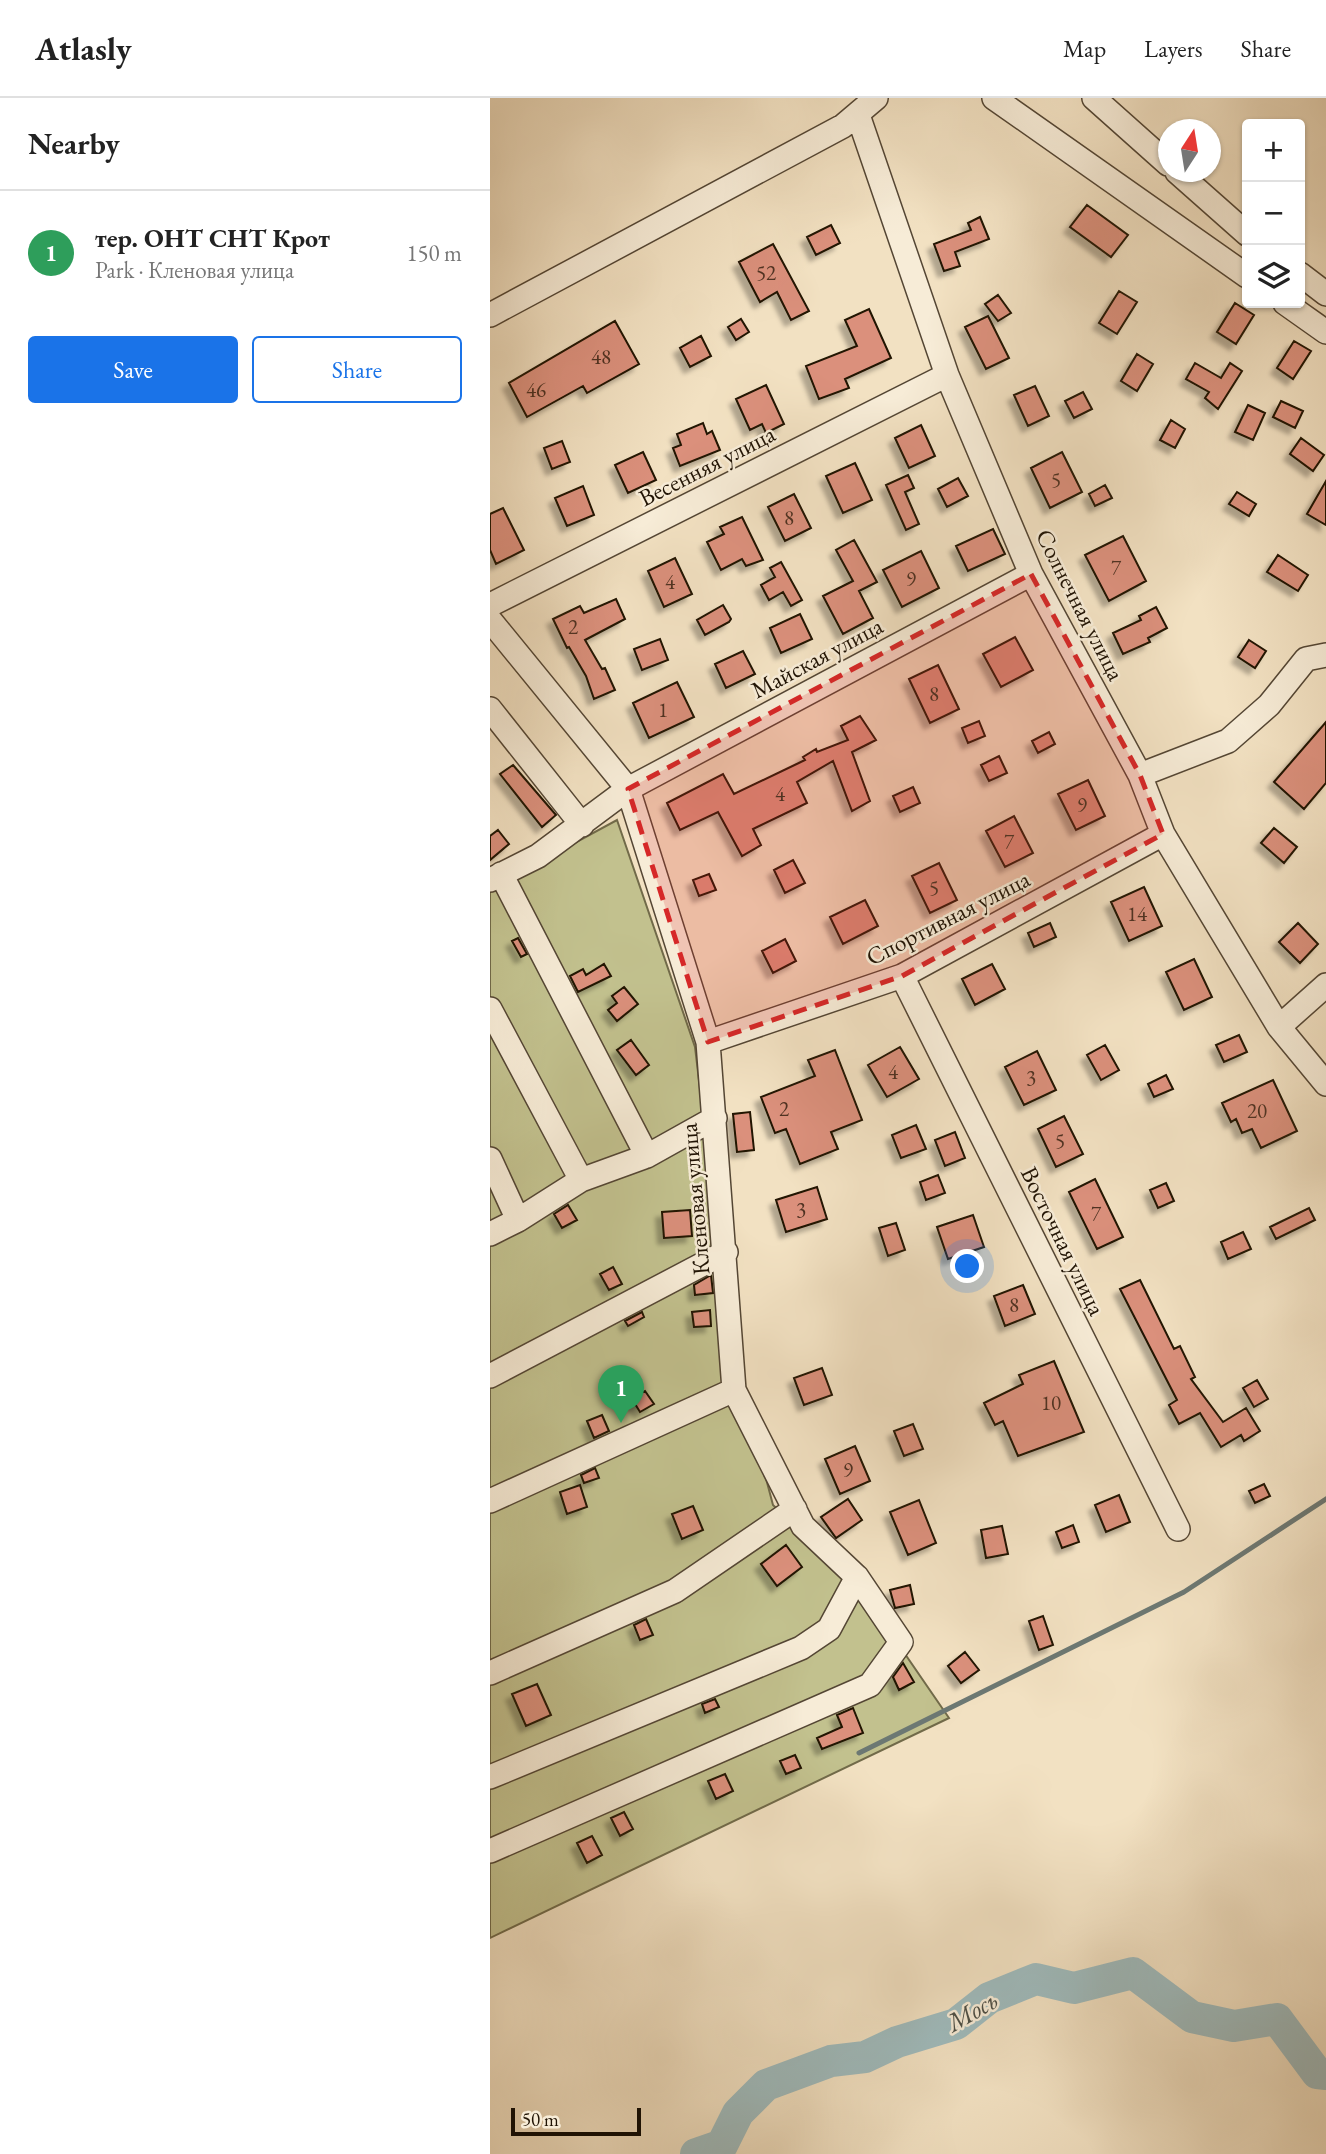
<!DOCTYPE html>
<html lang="en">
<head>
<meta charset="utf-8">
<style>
	:root { --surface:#fff; --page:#f2f2f2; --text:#222; --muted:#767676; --line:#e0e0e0; --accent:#1a73e8 }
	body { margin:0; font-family:"EB Garamond",serif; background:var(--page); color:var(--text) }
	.controls { position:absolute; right:21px; top:21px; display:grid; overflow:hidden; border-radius:7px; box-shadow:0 2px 5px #0004 }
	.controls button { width:63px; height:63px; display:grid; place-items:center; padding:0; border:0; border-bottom:2px solid var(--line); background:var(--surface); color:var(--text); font:35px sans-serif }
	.compass { position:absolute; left:668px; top:21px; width:63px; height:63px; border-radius:50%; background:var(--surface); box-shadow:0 2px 5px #0004; rotate:12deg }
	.scale { position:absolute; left:21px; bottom:18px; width:130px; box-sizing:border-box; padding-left:7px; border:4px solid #201304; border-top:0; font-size:19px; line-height:24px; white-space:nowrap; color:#201304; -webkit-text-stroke:5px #f7ecd7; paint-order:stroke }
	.you { position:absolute; left:478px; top:1169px; width:24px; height:24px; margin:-18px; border:5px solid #fff; border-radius:50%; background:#1a73e8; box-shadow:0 0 0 10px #1a73e833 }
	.badge { display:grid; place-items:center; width:46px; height:46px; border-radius:50%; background:var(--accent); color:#fff; font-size:23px; font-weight:700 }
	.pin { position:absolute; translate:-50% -58px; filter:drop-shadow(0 2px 4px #0008) }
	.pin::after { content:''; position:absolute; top:37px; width:24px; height:21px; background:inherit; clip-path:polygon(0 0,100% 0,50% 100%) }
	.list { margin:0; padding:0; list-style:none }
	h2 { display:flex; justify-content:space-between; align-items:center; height:91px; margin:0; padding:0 28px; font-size:30px }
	h2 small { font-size:23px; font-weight:400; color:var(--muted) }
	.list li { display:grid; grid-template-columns:46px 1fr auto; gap:21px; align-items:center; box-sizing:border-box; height:126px; padding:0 28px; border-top:2px solid var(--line) }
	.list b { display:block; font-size:26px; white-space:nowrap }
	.list p { margin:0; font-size:23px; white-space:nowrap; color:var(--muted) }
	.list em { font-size:23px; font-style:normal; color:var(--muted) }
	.actions { display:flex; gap:14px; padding:21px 28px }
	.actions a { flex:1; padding:16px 0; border:2px solid var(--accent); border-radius:7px; text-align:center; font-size:24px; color:var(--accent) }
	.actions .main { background:var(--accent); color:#fff }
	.icon { flex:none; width:38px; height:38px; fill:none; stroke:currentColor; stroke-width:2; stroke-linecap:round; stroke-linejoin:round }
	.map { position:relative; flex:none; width:836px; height:2056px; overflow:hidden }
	header { display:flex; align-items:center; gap:42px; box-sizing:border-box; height:98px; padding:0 35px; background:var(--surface); border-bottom:2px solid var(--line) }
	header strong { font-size:33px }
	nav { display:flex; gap:38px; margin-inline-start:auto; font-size:24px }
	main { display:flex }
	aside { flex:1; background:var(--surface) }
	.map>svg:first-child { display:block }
	.green { fill:#c2c18e; stroke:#716a49; stroke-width:2 }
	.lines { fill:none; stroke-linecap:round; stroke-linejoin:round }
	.stream { stroke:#6c7873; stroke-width:5 }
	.river { stroke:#9fbbbd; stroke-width:32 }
	.building { fill:#db907b; stroke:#201304; stroke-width:2; filter:url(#shadow) }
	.minor-casing { stroke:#544634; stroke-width:26 }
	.minor { stroke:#f7ecd7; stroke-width:23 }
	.marked { fill:#d62828; fill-opacity:0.2; stroke:#d62828; stroke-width:5; stroke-dasharray:14 9; stroke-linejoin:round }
	.labels { text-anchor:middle; stroke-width:5; stroke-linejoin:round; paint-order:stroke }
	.number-label { font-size:21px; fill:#4f3222 }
	.street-label { font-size:24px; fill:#201304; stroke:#f7ecd7 }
	.water-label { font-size:26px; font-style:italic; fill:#4c4e45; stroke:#f7ecd7 }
</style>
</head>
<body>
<header>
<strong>Atlasly</strong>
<nav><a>Map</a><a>Layers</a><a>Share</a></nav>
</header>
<main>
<aside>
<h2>Nearby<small></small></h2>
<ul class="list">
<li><span class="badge" style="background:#2e9e5b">1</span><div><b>тер. ОНТ СНТ Крот</b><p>Park · Кленовая улица</p></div><em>150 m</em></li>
</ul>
<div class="actions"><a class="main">Save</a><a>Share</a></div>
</aside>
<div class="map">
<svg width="836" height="2056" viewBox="0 0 836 2056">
	<defs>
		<filter id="shadow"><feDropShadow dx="-6" dy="6" stdDeviation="2" flood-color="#0004"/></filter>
	</defs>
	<rect width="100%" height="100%" fill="#f2e1c2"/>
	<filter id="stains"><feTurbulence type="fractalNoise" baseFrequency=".00286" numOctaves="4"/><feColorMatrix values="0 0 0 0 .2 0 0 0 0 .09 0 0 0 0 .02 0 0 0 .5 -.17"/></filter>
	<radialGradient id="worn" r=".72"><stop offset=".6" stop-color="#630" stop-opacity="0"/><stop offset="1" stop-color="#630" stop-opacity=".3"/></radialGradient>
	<!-- green -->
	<path class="green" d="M127,722L205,949L240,1244L283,1407L371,1492L459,1620L0,1840V791Z"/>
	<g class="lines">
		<!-- stream -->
		<path class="stream" d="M369,1655L694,1494L836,1401"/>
		<!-- river -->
		<path class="river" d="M206,2056L232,2047L248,2015L276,1987L341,1963L375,1959L407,1944L466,1926L499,1900L546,1881L584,1890L643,1875L702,1919L744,1928L787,1921L827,1975L836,1976"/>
	</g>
	<!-- building -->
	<path class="building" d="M597,107L638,137L621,159L580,129Z
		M490,119L499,141L465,154L470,168L454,173L444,146L481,132L478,125Z
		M341,127L350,145L326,157L317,139Z
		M283,146L319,213L301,222L287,194L270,204L249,164Z
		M629,193L647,204L627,236L609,225Z
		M508,197L521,215L508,223L495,206Z
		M745,205L764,217L746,246L727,234Z
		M379,211L401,260L355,281L359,290L329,301L316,268L367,248L355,222Z
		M498,218L519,260L496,271L475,229Z
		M251,221L259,234L246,242L238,229Z
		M125,223L149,266L97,295L93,288L37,319L19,285Z
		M211,238L221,258L200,269L190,250Z
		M804,243L821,253L803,281L787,270Z
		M647,256L663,266L647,293L631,283Z
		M705,265L731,280L740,265L752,273L728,311L715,300L719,294L696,281Z
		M276,287L294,326L276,335L272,326L260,332L246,301Z
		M545,288L559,318L538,328L524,297Z
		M593,294L602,311L584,320L575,303Z
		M791,303L813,313L805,330L783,319Z
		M758,307L775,315L763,342L745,334Z
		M681,322L695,331L685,350L670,342Z
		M213,325L217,336L222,333L230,352L190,368L183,350L191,347L187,336Z
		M431,327L445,358L419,370L405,340Z
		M811,340L834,357L823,373L800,356Z
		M72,343L80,364L62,371L54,350Z
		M153,354L166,382L138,395L125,367Z
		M572,354L592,394L560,410L541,370Z
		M365,365L382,402L353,415L336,378Z
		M418,377L424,390L415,394L429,426L416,432L396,387Z
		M468,380L478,398L457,409L448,391Z
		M836,383V427L817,416Z
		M615,387L622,400L605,408L599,396Z
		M93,388L104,417L77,428L65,400Z
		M747,394L766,406L759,418L739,406Z
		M304,396L321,430L295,443L278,409Z
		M13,410L34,452L6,466L0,452V416Z
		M252,419L273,462L256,468L252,461L231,472L217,444L234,436L230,429Z
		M503,431L515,456L478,473L466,448Z
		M633,438L656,483L619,503L595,457Z
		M364,442L387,484L369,493L383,520L353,536L333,498L363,483L346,452Z
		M431,453L449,490L412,509L393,472Z
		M788,457L818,477L808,493L777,474Z
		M185,460L202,496L174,509L158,473Z
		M291,464L312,502L301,508L293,494L279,502L271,487L285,479L280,470Z
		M126,501L135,521L95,542L112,571L115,570L125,592L104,601L96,578L79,549L77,550L63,521L90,508L94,515Z
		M233,507L241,521L239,524L215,537L207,522Z
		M666,509L677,530L658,540L660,544L633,556L623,535L651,522L649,518Z
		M310,516L322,541L291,555L280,530Z
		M525,539L543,572L511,589L493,556Z
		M170,541L178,562L152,572L144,551Z
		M759,542L776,553L765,570L748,559Z
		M253,553L265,576L236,590L225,566Z
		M448,567L469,611L440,625L419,581Z
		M187,584L204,619L159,640L143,605Z
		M370,618L386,642L362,654L380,703L362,713L343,663L307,684L317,705L263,731L271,747L252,758L228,714L190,732L177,705L233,676L244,696L315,662L313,659L326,651L327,654L358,642L351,628Z
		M489,623L495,638L478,645L472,630Z
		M836,624V685L814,711L784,684Z
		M559,634L565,646L548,655L542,643Z
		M509,658L517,675L499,683L491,667Z
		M23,667L66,717L52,729L10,676Z
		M598,682L615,718L586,732L568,696Z
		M423,689L430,705L410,714L403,698Z
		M524,718L543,755L515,769L496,733Z
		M784,730L807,749L794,765L771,745Z
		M8,732L19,746L0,762V738Z
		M303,762L315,785L295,795L284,772Z
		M449,765L467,802L440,815L422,778Z
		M219,776L226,792L209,798L203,782Z
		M654,789L672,828L639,843L621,804Z
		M375,802L388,828L353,846L340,819Z
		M560,825L566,839L544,849L538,835Z
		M808,825L828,846L810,865L789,844Z
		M28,840L37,856L31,859L22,843Z
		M295,841L306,863L283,875L272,853Z
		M704,861L722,899L694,912L676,874Z
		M114,866L121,878L88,894L80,878L93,871L96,877Z
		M502,866L515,891L485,907L472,881Z
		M134,889L148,906L127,923L118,912L127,905L122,898Z
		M749,937L757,954L734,964L726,947Z
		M141,942L159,967L146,977L127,952Z
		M615,947L629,972L611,982L597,957Z
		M410,949L429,981L397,999L378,967Z
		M345,952L372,1022L341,1034L348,1051L310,1066L296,1031L285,1035L271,999L325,978L318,962Z
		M547,953L566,992L534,1007L515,969Z
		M676,977L683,991L664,999L658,986Z
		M783,982L807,1033L771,1050L762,1031L752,1035L746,1021L741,1024L732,1005Z
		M260,1014L264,1052L247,1054L243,1016Z
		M574,1018L593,1056L566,1069L548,1031Z
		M426,1027L436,1051L411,1060L402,1037Z
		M465,1034L475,1060L455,1068L445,1042Z
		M448,1077L455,1095L436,1102L430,1084Z
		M605,1081L633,1139L607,1151L579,1094Z
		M676,1085L684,1103L668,1110L660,1092Z
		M327,1089L337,1121L296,1134L286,1102Z
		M78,1107L87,1122L72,1130L64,1116Z
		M819,1110L825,1122L786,1141L780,1129Z
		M200,1112L202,1138L174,1140L172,1114Z
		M483,1117L494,1149L458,1161L447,1129Z
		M406,1125L415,1152L398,1158L389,1130Z
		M753,1134L761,1151L738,1161L731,1144Z
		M123,1169L132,1186L119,1192L110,1176Z
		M221,1177L223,1195L205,1197L204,1187Z
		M650,1182L684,1251L690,1248L705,1279L701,1281L733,1324L756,1310L770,1333L754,1343L751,1337L731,1349L710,1315L689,1326L679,1307L687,1302L630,1191Z
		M533,1187L545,1216L515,1228L504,1198Z
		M220,1212L221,1228L204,1229L202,1214Z
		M152,1214L154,1219L138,1228L135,1223Z
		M564,1263L594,1334L528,1358L513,1323L505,1327L494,1305L533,1286L529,1277Z
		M332,1270L342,1297L314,1307L304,1280Z
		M767,1282L778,1301L764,1309L753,1290Z
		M155,1293L164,1306L150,1314L142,1301Z
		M112,1317L119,1333L104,1340L97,1323Z
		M423,1326L433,1351L414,1358L404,1333Z
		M365,1348L380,1383L350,1396L335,1361Z
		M105,1370L109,1380L94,1385L91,1377Z
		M774,1386L780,1398L765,1405L759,1393Z
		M90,1387L97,1409L77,1416L70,1394Z
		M629,1397L640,1424L616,1434L605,1407Z
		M358,1401L372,1422L346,1440L331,1419Z
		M429,1402L446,1445L418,1457L400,1414Z
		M203,1408L213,1432L192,1441L182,1416Z
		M583,1427L589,1444L572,1450L566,1434Z
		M512,1428L518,1456L496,1460L491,1432Z
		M296,1447L312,1469L287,1488L271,1466Z
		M420,1487L424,1506L405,1510L400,1492Z
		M553,1518L563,1547L549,1552L539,1523Z
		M156,1521L163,1537L150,1542L144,1527Z
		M475,1554L489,1572L471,1585L458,1568Z
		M413,1565L424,1584L409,1592L403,1579Z
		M47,1586L61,1617L36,1628L22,1596Z
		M225,1601L229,1609L215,1615L212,1606Z
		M363,1610L373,1635L332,1651L327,1640L352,1629L347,1617Z
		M305,1657L311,1670L296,1676L290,1663Z
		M235,1676L243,1693L226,1701L218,1683Z
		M134,1714L143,1731L130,1738L121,1720Z
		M102,1738L112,1757L97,1765L87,1745Z"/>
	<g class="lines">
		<defs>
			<path id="minor" d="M504,0L757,178
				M604,0L678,66
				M368,17L457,277L541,476L650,677L673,736L789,929L836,986
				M687,74L757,136
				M810,176L836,196
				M795,205L836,234
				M0,217L353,28L386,0
				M0,507L457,277
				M0,522L138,691L218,944L244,1292L313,1428L367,1479L411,1544L380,1587L0,1753
				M0,611L92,727
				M650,677L738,643L779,607L816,561L836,557
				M11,776L157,1058
				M0,782L48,758L138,691L541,476
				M412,878L688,1431
				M0,911L91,1082
				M789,929L836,887
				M218,944L412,878L673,736
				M0,1061L28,1122
				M0,1136L28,1122L91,1082L157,1058L225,1020
				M0,1278L236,1154
				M0,1403L244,1292
				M0,1575L185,1493L305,1411
				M0,1679L311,1550L339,1531L367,1479"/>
		</defs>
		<!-- minor casing -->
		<use href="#minor" class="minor-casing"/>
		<!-- minor -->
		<use href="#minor" class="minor"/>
	</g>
	<!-- marked area -->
	<path class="marked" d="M541,476L650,677L673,736L412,878L218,944L138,691Z"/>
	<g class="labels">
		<!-- number labels -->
		<g class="number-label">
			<text x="276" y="182">52</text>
			<text x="111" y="266">48</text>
			<text x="46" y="299">46</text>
			<text x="566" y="389">5</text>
			<text x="299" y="427">8</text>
			<text x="626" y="477">7</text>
			<text x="421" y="488">9</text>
			<text x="180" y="491">4</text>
			<text x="83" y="536">2</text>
			<text x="444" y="603">8</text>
			<text x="173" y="619">1</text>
			<text x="290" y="703">4</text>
			<text x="592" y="714">9</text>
			<text x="519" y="751">7</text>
			<text x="444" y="797">5</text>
			<text x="647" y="823">14</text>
			<text x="403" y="981">4</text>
			<text x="541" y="987">3</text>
			<text x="294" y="1018">2</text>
			<text x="767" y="1020">20</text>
			<text x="570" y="1050">5</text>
			<text x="311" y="1119">3</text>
			<text x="606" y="1123">7</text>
			<text x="524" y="1214">8</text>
			<text x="561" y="1312">10</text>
			<text x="358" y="1379">9</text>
		</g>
		<!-- street labels -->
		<g class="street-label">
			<text transform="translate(217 368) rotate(-27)" y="8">Весенняя улица</text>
			<text transform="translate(590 507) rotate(63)" y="8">Солнечная улица</text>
			<text transform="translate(327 560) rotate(-28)" y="8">Майская улица</text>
			<text transform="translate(458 820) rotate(-27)" y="8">Спортивная улица</text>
			<text transform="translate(205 1101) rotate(-95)" y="8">Кленовая улица</text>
			<text transform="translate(573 1143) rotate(64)" y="8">Восточная улица</text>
		</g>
		<!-- water labels -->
		<g class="water-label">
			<text transform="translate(482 1913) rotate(-30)" y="9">Мось</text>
		</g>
	</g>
	<rect width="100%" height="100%" filter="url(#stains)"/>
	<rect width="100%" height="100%" fill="url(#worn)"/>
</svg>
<div class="controls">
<button>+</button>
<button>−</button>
<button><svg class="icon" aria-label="layers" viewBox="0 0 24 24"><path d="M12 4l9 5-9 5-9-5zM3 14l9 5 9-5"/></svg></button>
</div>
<svg class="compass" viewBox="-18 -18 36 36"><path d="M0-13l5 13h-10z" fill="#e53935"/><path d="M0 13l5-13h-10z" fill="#767676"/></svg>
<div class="scale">50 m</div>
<div class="you"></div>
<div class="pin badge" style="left:131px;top:1325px;background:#2e9e5b">1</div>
</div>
</main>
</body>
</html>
